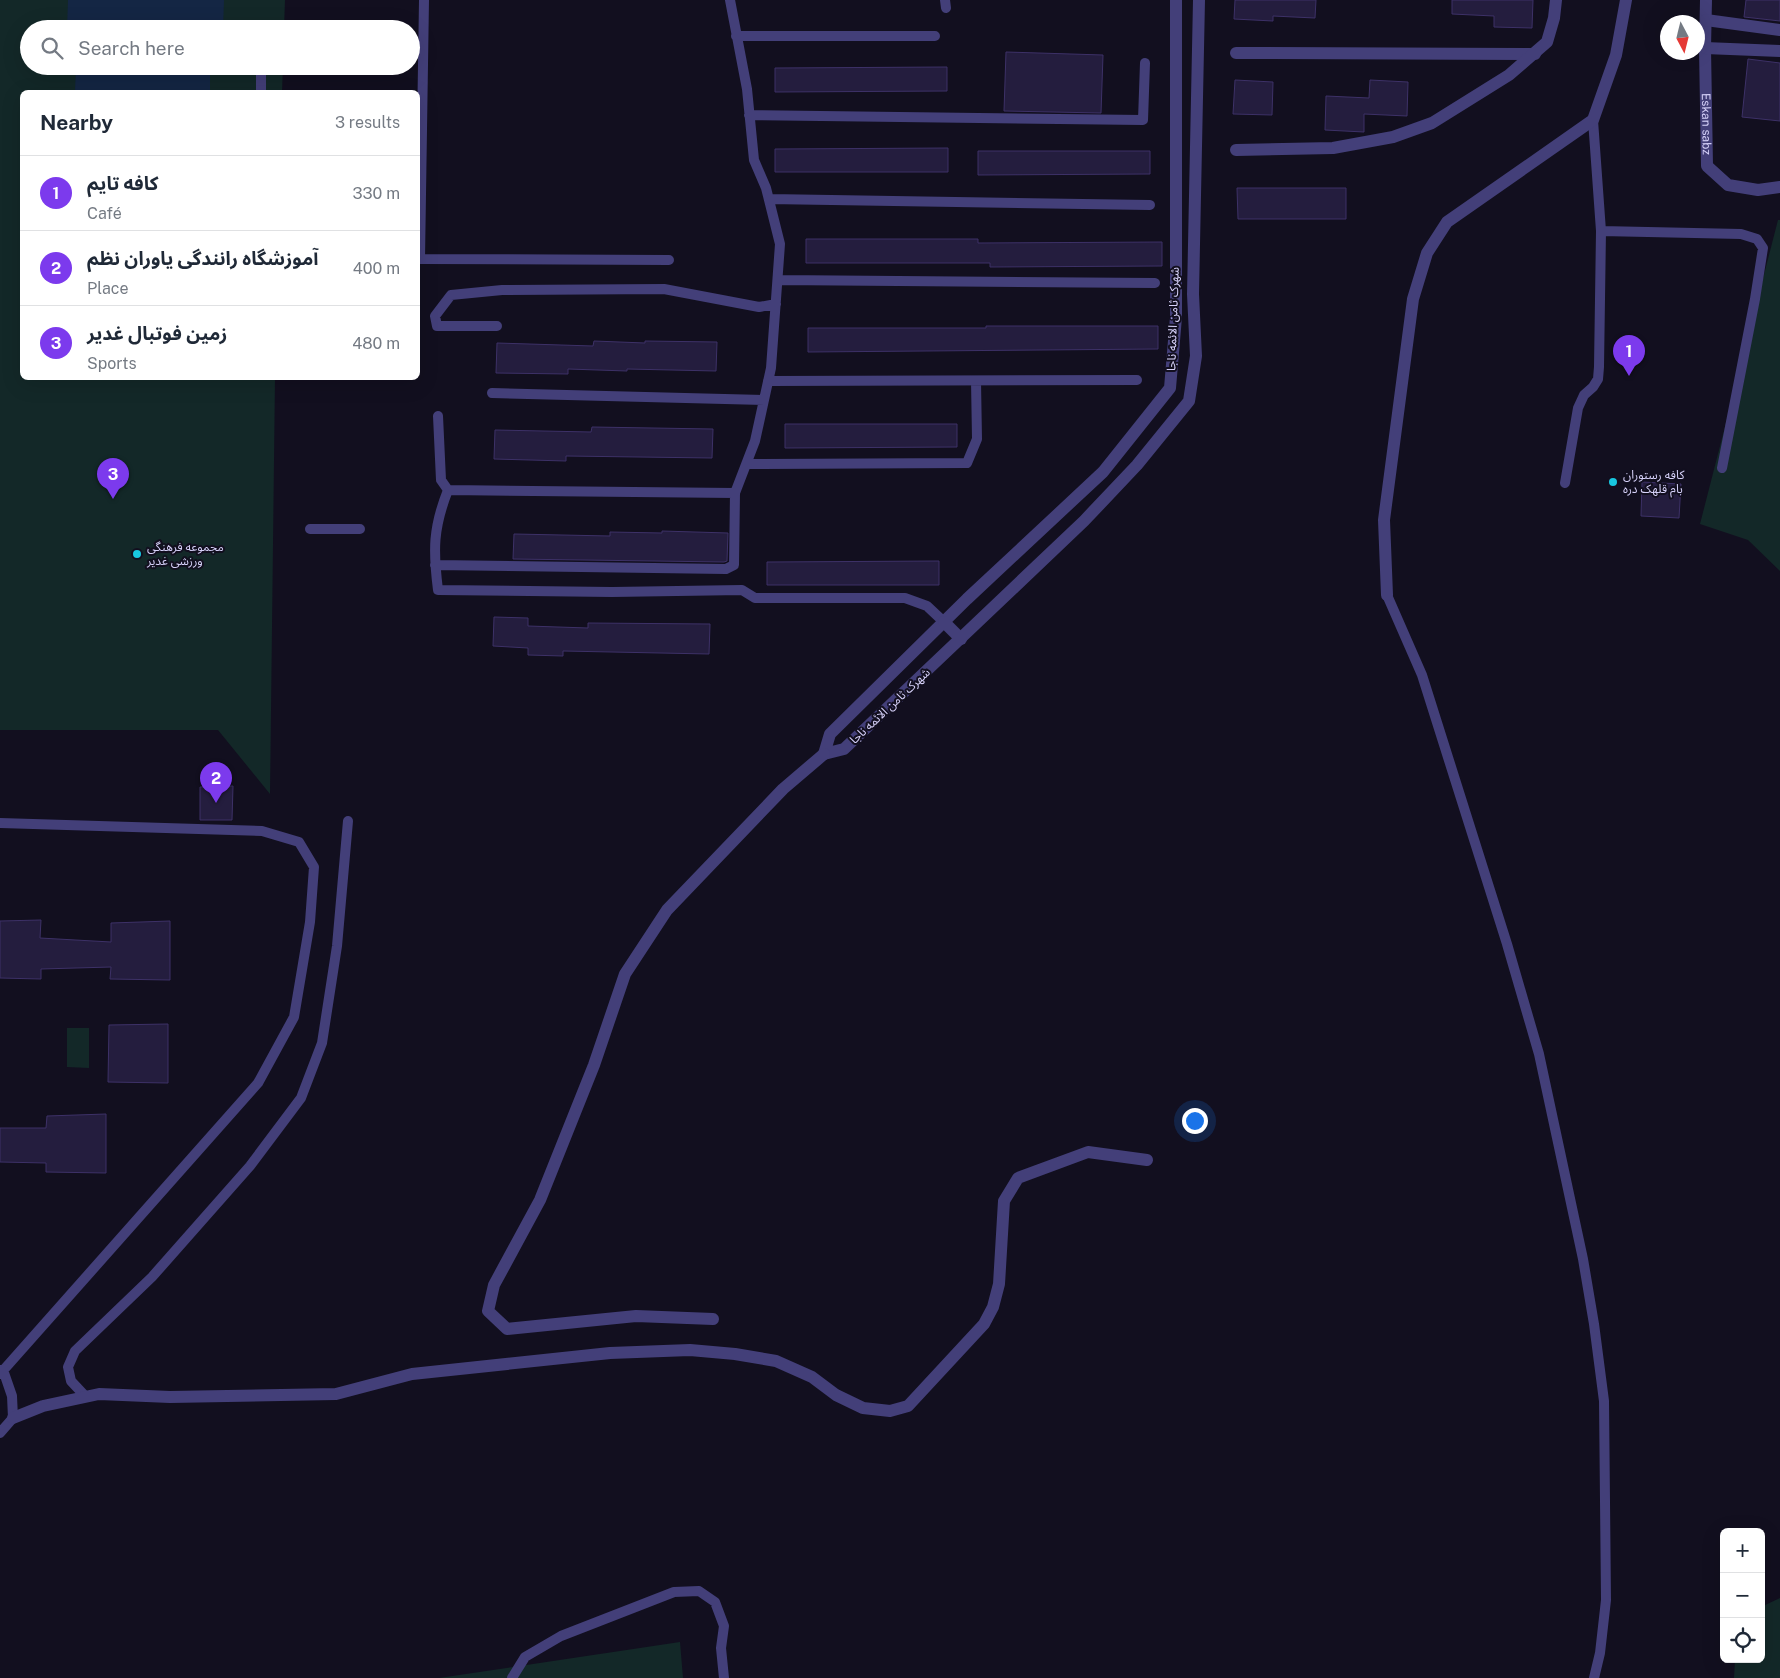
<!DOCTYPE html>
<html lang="en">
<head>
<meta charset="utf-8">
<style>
	:root { --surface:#fff; --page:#f6f6f7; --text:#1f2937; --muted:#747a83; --line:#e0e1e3; --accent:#7c3aed }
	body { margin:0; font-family:"Public Sans","Noto Sans Arabic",sans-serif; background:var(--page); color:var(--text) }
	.controls { position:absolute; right:15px; bottom:15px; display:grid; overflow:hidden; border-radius:8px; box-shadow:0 5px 20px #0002 }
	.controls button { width:45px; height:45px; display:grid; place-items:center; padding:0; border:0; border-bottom:1px solid var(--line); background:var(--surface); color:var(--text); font:25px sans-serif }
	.compass { position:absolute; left:1660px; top:15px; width:45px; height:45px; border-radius:50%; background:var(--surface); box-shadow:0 5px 20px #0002; rotate:173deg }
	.you { position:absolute; left:1194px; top:1120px; width:18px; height:18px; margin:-12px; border:4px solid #fff; border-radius:50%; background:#1a73e8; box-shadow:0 0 0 8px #1a73e833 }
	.badge { display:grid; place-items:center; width:32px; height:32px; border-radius:50%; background:var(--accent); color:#fff; font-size:16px; font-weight:700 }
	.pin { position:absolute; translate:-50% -41px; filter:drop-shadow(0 1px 2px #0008) }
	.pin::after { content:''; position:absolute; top:26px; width:18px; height:15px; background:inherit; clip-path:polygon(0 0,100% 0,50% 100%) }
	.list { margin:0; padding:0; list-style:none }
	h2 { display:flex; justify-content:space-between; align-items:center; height:65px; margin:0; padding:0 20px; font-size:21px }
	h2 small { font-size:16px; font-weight:400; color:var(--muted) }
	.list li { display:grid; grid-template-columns:32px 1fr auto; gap:15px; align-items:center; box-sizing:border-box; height:75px; padding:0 20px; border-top:1px solid var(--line) }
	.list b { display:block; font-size:19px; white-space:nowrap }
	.list p { margin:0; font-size:16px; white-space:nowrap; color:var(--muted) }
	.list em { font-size:16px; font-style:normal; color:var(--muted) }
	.icon { flex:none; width:28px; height:28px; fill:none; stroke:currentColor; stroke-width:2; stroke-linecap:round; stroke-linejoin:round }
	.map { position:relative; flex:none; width:1780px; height:1678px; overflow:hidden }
	.search { position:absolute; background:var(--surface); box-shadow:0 5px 20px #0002; left:20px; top:20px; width:400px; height:55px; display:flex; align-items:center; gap:12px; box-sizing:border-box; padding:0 18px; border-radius:28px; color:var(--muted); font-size:19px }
	.panel { position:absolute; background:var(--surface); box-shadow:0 5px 20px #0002; left:20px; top:90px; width:400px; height:290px; border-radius:8px }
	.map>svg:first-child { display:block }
	.green { fill:#132828 }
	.water { fill:#142644 }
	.building { fill:#241d3e; stroke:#3d3167 }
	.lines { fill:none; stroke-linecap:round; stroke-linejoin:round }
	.service { stroke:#433f79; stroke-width:10 }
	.minor { stroke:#433f79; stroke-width:12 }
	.poi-dot { fill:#18c7e0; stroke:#120f1f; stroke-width:2 }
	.labels { text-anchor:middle; stroke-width:4; stroke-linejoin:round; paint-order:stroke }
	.street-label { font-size:12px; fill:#d7d2fa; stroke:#120f1f }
	.poi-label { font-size:12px; fill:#d7d2fa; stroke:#120f1f; text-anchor:start }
</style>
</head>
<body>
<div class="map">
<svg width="1780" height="1678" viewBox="0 0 1780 1678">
	<rect width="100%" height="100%" fill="#120f1f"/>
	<!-- green -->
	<path class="green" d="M0,0H285L284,29H29V66H283L282,92H22V378H275L270,794L218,730H0Z
		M1778,220H1780V571L1748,540L1700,524Z
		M67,1028H89V1068L67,1067Z
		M1780,1598V1678H1734L1735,1659H1761V1607Z
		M680,1642L683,1678H439Z"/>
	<!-- water -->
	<path class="water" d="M68,0H224L223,29H67Z
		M76,66H210V92H75Z"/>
	<!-- building -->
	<path class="building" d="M1235,0H1316L1315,18L1273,16V21L1234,19Z
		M1452,0H1533L1532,28L1494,27V16L1452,14Z
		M1746,0H1780V21L1744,17Z
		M1006,52L1103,55L1101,113L1004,111Z
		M1748,59L1780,63V121L1742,117Z
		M947,67V91L775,92V68Z
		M1235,80L1273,82L1272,115L1233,114Z
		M1370,80L1408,82L1407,116L1364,114V132L1325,130L1326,96L1369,98Z
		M948,148V172H775V149Z
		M978,151H1150V174L978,175Z
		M1237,188H1346V219H1238Z
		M806,239H978V243L1162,242V266L990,267V263H806Z
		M986,326H1158V349L808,352V328H986Z
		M594,341L645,343V341L717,342L716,371L627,369V371L568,369V374L496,373L497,343L593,346Z
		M785,424H957V447L785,448Z
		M592,427L713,429L712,458L566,456V461L494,459L495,430L591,432Z
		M1642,482L1681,484L1679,518L1641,516Z
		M662,531L728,533L727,561L724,562L513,559L514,534L610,536V532L662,533Z
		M939,561V585H767V562Z
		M494,617L528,618V626L588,628V623L710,624L709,654L563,651V656L528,655V648L493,646Z
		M233,786L232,820H200V787Z
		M41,920L40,938L111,942V923L170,921V980L110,979L111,967L41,969V979L0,978V921Z
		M168,1024V1083L108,1082L109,1025Z
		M106,1114V1173L46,1172V1163L0,1162V1128H46L47,1116Z"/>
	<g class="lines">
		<!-- service -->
		<path class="service" d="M424,0L420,259L669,260
			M945,0L946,8
			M736,36H935
			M261,92V66
			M749,115L1143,120L1145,63
			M769,199L1150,205
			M1601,231L1741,234L1757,239L1763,248L1755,299L1722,468
			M778,280L1155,283
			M497,326H437L435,316L451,295L502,290L664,289L759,307L776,304
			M768,381L1137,380
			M492,393L764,400
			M438,416L441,480L448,490
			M747,464L967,463L977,439L976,381
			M1565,483L1578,408L1584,395L1593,387L1598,379L1599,367L1601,231L1593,120
			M448,490C433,528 433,550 438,590L612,592L742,590L755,598H905L927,606L944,622
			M448,490L735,493
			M310,529H360
			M435,565L726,569L734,565L735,493L755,441L771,368L780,244L766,188L754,160L747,89L730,0
			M1387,595L1422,675L1507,944L1539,1054L1583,1259L1594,1324L1604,1401L1606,1600L1600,1653L1594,1678
			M0,823L262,831L299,842L314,867L310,922L294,1017L258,1083L0,1374
			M0,1370H3L12,1396L13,1418L0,1433
			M86,1397L71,1381L68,1367L75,1351L152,1277L250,1166L301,1098L322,1043L337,946L348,821
			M512,1678L525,1657L561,1636L674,1592L699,1591L715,1602L724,1626L721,1648L724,1678"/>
		<!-- minor -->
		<g class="minor">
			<path d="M1176,0V317L1170,388L1103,472L967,599L830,734L824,754L844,749L1084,521L1137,465L1189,401L1196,356L1193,294L1199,0"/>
			<path id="s1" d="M1706,0L1705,48L1707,166L1728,185L1758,190L1780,187"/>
			<path d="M1706,20L1780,30"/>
			<path d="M1705,48L1780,51"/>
			<path d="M1236,53L1535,54"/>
			<path d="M1236,150L1333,148L1393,137L1432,123L1509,75L1547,42L1554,18L1556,0"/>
			<path d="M1387,595L1384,520L1413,299L1427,253L1447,222L1593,120L1616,55L1626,0"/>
			<path d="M944,622L961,639"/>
			<path d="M713,1319L636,1316L507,1329L488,1311L494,1285L540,1200L594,1065L625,974L667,910L783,789L824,754"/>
			<path d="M13,1418L43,1406L99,1394L170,1397L336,1394L412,1374L610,1353L690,1350L735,1354L776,1361L812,1377L836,1395L863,1408L890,1411L908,1406L984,1324L993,1307L999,1284L1004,1201L1018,1178L1088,1152L1147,1160"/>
		</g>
	</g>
	<!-- markers -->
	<g class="poi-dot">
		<circle cx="1613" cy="482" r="5"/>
		<circle cx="137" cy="554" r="5"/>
	</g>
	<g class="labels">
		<!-- street labels -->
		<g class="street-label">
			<text dy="4" stroke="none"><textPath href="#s1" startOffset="124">Eskan sabz</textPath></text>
			<text transform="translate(1173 319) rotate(-88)" y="4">شهرک ثامن الائمه ناجا</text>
			<text transform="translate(890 706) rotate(-43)" y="4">شهرک ثامن الائمه ناجا</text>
		</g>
		<!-- poi labels -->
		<g class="poi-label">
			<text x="1623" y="479">کافه رستوران<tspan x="1623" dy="14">بام قلهک دره</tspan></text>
			<text x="147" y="551">مجموعه فرهنگی<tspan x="147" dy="14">ورزشی غدیر</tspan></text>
		</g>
	</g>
</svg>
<div class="controls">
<button>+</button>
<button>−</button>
<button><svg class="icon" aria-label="locate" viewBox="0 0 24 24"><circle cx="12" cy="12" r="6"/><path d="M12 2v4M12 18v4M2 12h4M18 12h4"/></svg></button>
</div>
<svg class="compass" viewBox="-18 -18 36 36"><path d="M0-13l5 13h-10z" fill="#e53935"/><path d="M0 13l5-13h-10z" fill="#747a83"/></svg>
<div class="you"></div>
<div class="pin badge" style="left:1629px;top:376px">1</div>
<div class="pin badge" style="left:216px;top:803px">2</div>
<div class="pin badge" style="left:113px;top:499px">3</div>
<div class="search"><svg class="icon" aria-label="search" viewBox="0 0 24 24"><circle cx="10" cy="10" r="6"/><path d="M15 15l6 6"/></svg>Search here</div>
<section class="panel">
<h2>Nearby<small>3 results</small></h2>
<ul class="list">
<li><span class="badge">1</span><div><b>کافه تایم</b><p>Café</p></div><em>330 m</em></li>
<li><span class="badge">2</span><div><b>آموزشگاه رانندگی یاوران نظم</b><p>Place</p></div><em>400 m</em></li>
<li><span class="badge">3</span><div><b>زمین فوتبال غدیر</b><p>Sports</p></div><em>480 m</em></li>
</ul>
</section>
</div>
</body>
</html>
